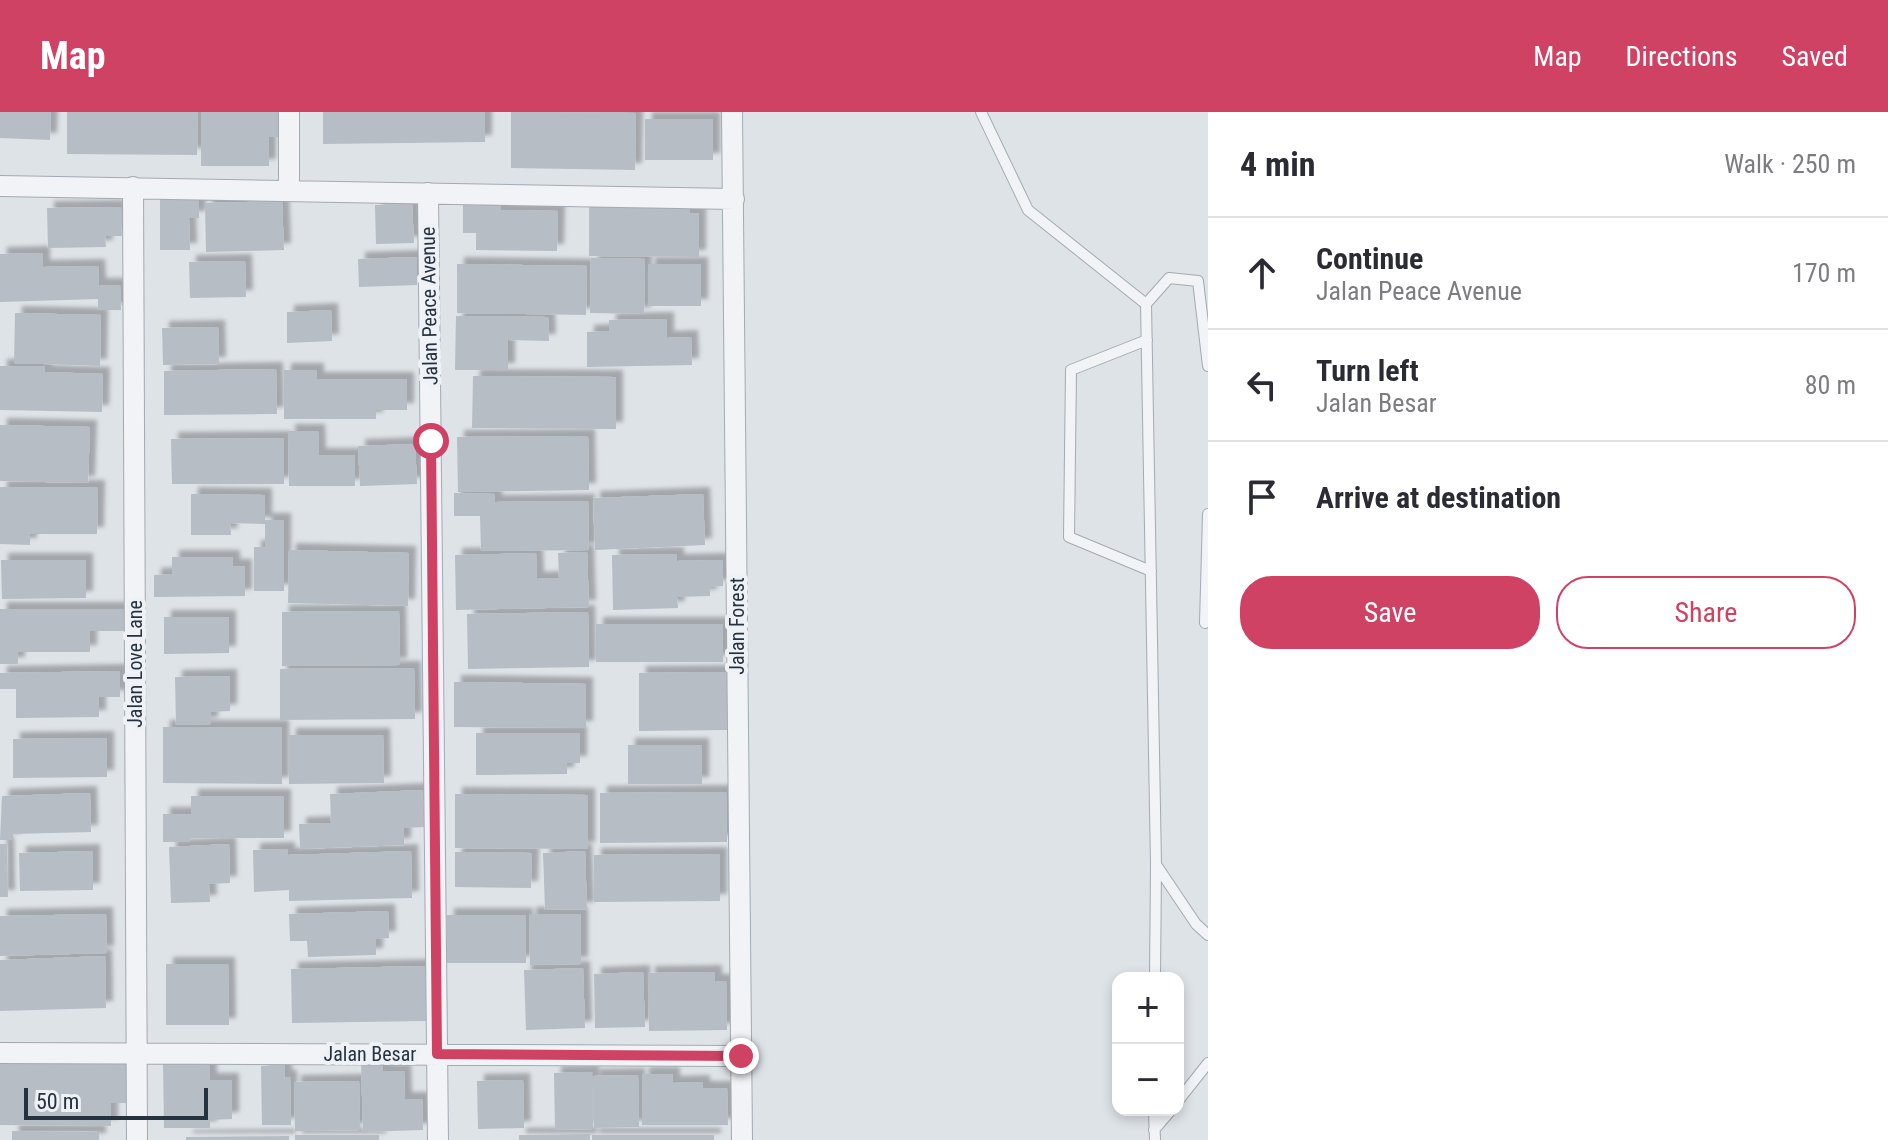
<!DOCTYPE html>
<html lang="en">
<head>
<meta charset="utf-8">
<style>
	:root { --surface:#fff; --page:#f2f2f3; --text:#2b2b33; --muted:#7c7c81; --line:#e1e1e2; --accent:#cf4264 }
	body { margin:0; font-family:"Roboto Condensed",sans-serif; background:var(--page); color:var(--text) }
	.controls { position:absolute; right:24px; bottom:24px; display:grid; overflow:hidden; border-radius:16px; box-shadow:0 4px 12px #0003 }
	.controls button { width:72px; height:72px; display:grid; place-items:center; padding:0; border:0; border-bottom:2px solid var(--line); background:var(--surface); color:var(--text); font:40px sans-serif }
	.scale { position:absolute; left:24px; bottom:20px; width:184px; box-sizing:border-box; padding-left:8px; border:4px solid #27323f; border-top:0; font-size:22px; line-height:28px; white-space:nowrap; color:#27323f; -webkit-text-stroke:6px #eef2f6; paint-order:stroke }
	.stop { position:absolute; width:24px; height:24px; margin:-18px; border:6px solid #cf4264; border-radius:50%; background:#fff }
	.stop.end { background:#cf4264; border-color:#fff; box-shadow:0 2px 8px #0008 }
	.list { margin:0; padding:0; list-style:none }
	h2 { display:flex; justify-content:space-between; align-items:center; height:104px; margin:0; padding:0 32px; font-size:34px }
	h2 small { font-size:26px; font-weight:400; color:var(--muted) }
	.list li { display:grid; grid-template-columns:52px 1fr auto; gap:24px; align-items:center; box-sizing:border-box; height:112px; padding:0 32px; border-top:2px solid var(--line) }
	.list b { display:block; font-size:30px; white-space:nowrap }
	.list p { margin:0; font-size:26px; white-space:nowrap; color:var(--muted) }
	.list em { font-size:26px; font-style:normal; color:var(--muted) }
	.actions { display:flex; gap:16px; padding:24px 32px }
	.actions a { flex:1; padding:18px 0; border:2px solid var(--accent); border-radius:32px; text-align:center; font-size:28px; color:var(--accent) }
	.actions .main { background:var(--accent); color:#fff }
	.icon { flex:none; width:44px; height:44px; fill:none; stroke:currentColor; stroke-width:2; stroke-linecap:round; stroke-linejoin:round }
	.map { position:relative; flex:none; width:1208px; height:1028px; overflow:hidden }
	header { display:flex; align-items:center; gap:48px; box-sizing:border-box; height:112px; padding:0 40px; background:var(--accent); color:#fff }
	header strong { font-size:38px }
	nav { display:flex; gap:44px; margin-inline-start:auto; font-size:28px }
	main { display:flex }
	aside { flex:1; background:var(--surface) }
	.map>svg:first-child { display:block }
	.building { fill:#b6bdc5; filter:url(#shadow) }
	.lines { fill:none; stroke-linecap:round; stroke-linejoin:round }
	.service-casing { stroke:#a3aab2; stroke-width:12 }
	.minor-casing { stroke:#a3aab2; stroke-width:22 }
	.service { stroke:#f1f3f6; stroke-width:10 }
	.minor { stroke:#f1f3f6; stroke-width:20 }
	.route { stroke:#cf4264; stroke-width:10 }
	.labels { text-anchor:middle; stroke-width:8; stroke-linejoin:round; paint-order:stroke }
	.street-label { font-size:20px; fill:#27323f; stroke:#eef2f6 }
</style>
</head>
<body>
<header>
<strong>Map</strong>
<nav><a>Map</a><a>Directions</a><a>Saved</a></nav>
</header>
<main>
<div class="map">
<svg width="1208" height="1028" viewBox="0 0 1208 1028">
	<defs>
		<filter id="shadow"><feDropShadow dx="7" dy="-7" stdDeviation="2" flood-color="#0004"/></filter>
	</defs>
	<rect width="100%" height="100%" fill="#dee3e8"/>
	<!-- building -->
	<path class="building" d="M0,0H51L50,28L0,26Z
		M67,0H198L197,43L67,42Z
		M201,0H283V25H269V54H201Z
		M323,0H485V30L323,32Z
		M511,0L636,1L635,58L511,56Z
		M645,7H713V48H645Z
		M160,84H199V106H189L190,138H160Z
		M463,85H501V98L558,99L557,139L476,138V121H463Z
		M282,89L284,138L206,140L205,91Z
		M589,91L690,92V101H699V145L589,144Z
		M412,92L414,131L376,132L375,93Z
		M121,95L122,124H105L106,135L48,136L47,96Z
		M43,141V155L98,154L99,173H120L121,198H98V187L0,190V142Z
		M417,145V173L359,175L358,147Z
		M591,146L645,147L644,202L590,201Z
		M245,149L246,185L190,186L189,150Z
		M457,152L587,154L586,203L457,201Z
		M648,152H701V194H648Z
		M331,198L332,229L287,231V200Z
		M15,201L101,203L100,254L14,251Z
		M456,204L548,205L549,229L508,228V258H455Z
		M667,207V226L691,225L692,253L587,255V220L609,219V208Z
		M218,215L219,252L163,253L162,216Z
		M0,254H45V260L103,262L102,300L0,298Z
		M276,257L277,302L164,303V259Z
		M284,258H317V267H407V298H376V307H284Z
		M473,264L616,265V317L472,316Z
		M0,313L90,315L88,371L0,369Z
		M288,319H318L319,343H355V374H289Z
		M588,324L589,378L458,380L457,325Z
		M284,326V372H172L171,327Z
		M415,332L417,372L360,374L358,334Z
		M0,375H98L97,422H30V433L0,432Z
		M454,381L495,382V390L588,389L589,438L481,439L480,404H454Z
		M191,382L265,383V408H284V479H254V435H265V412L230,411L231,423H191Z
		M703,382L705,433L595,438L593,386Z
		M289,438L409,441L408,494L288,491Z
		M587,440L589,495L456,498L455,443L536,441L537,467L559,466L558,441Z
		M677,442V449L723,448V474L710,475V484L677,485L678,496L613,498L612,443Z
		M172,445H233V454H245V484L154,485V463L172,462Z
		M1,448H86V486L2,487Z
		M0,497H125V519H90V540H18V552H0Z
		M399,499L400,553L282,554V500Z
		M588,500L589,555L468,557L467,502Z
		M164,505H229V541L164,542Z
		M596,512H723V550H596Z
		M414,556L415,607L280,608V557Z
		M120,559V585H99V605L16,606V577H0V561Z
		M727,560L728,618L639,619V561Z
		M230,564V599L211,600V612L176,613L175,565Z
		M454,570L586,572V616L454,615Z
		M163,615H282V672L163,671Z
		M476,621H580V651H567V662L476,663Z
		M289,623H383L384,671L289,672Z
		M107,626V665L13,666V627Z
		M628,633H702V672H628Z
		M423,678L424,715L404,716V733L300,737L299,712L331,711L330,682Z
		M726,680L727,730L600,731V681Z
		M90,681L91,720L13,722L14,728H0L2,684Z
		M455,682L588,683V737L455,736Z
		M191,684H284V726H190V730H163V702H191Z
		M0,732H7L8,785H0Z
		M229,732L230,771L209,772L210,790L171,791L169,735Z
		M288,737V743L411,739L412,786L289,789V778L254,780L253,738Z
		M93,739V778L20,779L19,741Z
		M585,739L587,797L545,798L543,741Z
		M455,740L532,741L531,776L455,775Z
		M720,742V789L594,790V743Z
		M388,799L389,826L376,827V843L308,845L307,829H290L289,802Z
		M106,802L107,841L0,844V804Z
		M529,802H581V852L530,853Z
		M447,803H526V851H447Z
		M105,844L106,896L0,899V848Z
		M166,852H228L229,913H166Z
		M425,854L426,909L292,911L291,857Z
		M583,856L585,916L526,918L524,858Z
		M643,860L645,915L595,916L594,862Z
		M715,860V869H726L727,918L649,919L648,861Z
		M0,945L127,946L126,991H111V1014L0,1013Z
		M383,949V959H404L405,987H422L423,1018L363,1020L361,950Z
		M163,950H210V968H232V1007L210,1008V1016H164Z
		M285,953V965H290L291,1013H262L261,954Z
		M592,960L593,1017L555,1018L554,961Z
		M642,962H673V971L703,970V976H727L728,1013H642Z
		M638,963L639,1015L594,1016L593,964Z
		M523,968L524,1016L478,1017L477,969Z
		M359,969L360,1018L295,1019L294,970Z
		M12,1019L99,1020V1028H12Z
		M590,1022V1028H519V1023Z
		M295,1023H379V1028H295Z
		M592,1023H714V1028H592Z
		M289,1024V1028H186V1025Z"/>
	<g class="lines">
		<defs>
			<path id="service" d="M981,0L1028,98L1146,192
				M1147,228L1071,258L1069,425L1151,459
				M1205,511L1208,402
				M1157,754L1196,812L1208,823
				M1155,866L1156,753L1146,192L1169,166L1198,169L1208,254
				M1178,989L1208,951
				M1154,998L1155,1028
				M1154,1018L1171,998"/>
			<path id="minor" d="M289,0V78
				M732,0L742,1028
				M0,74L734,87
				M133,75L137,1028
				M428,81L438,1028
				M0,941L741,944"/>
		</defs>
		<!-- service casing -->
		<use href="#service" class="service-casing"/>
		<!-- minor casing -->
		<use href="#minor" class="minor-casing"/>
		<!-- service -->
		<use href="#service" class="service"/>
		<!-- minor -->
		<use href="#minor" class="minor"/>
	</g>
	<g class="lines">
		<!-- route -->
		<path class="route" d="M431,329L437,942L741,944"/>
	</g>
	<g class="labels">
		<!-- street labels -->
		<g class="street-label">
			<text transform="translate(429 194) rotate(-91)" y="7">Jalan Peace Avenue</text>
			<text transform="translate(737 514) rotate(-90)" y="7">Jalan Forest</text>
			<text transform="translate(135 552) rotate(-90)" y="7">Jalan Love Lane</text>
			<text x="370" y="949">Jalan Besar</text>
		</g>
	</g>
</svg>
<div class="controls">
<button>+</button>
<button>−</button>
</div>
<div class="scale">50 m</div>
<div class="stop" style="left:431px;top:329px"></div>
<div class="stop end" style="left:741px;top:944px"></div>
</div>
<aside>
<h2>4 min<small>Walk · 250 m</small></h2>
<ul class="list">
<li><svg class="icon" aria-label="ahead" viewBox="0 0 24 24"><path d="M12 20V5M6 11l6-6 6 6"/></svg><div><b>Continue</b><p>Jalan Peace Avenue</p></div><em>170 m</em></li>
<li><svg class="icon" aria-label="left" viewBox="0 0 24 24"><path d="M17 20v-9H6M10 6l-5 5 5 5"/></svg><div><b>Turn left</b><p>Jalan Besar</p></div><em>80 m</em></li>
<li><svg class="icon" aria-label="arrive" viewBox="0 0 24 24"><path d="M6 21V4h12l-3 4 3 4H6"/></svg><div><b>Arrive at destination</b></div></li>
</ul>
<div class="actions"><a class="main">Save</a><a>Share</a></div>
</aside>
</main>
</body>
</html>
